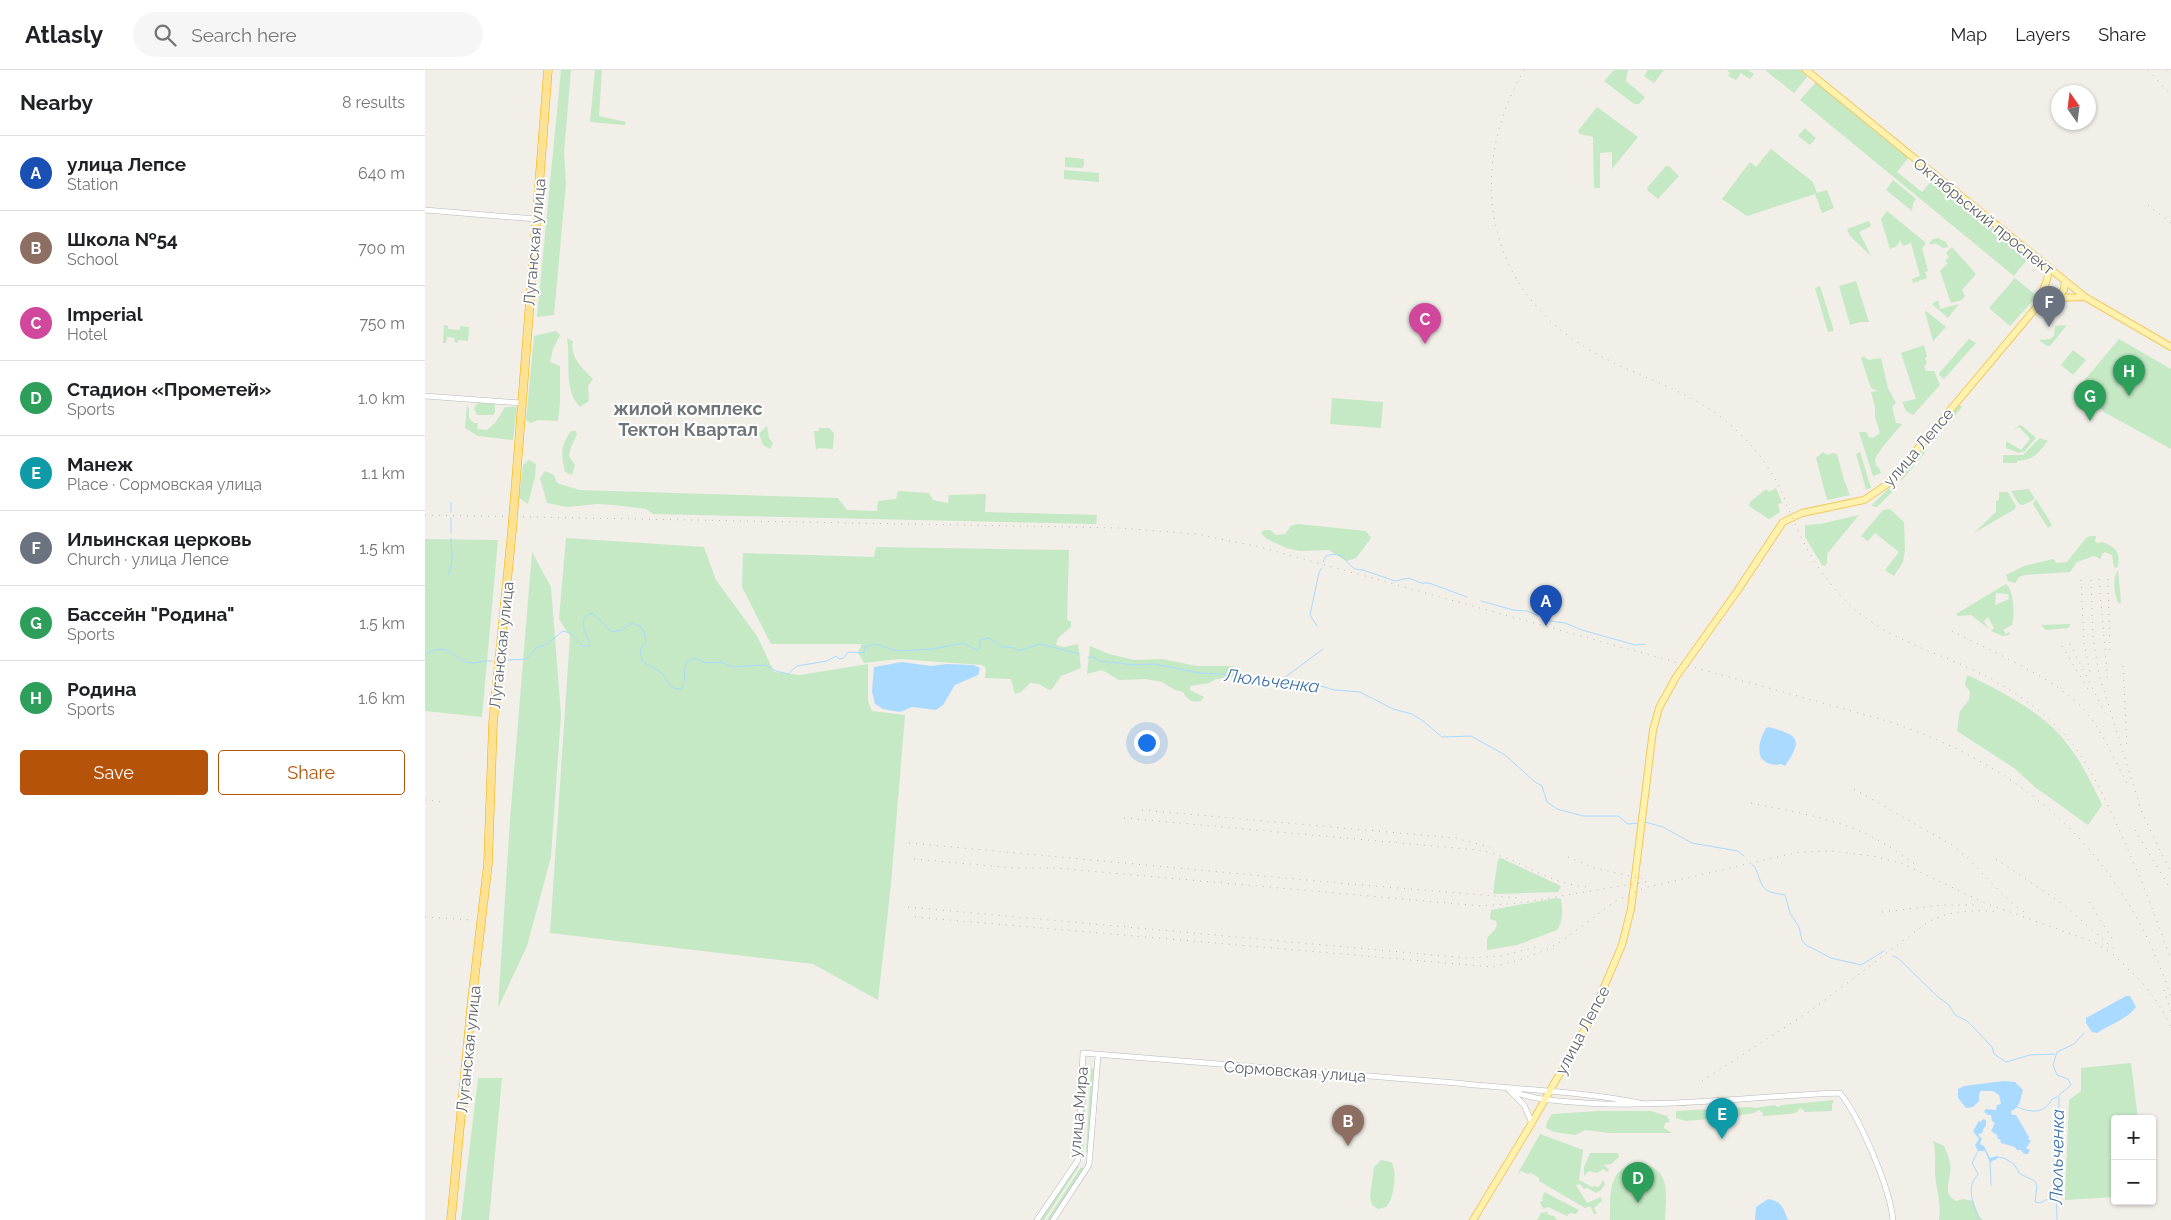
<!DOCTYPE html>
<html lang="en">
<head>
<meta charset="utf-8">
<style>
	:root { --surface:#fff; --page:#f6f6f6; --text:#202124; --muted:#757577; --line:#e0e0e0; --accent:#b45309 }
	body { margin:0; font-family:Raleway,sans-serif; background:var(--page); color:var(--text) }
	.controls { position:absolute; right:15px; bottom:15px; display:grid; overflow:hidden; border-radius:5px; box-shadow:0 1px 4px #0004 }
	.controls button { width:45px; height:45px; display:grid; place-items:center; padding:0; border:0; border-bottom:1px solid var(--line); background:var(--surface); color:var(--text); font:25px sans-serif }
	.compass { position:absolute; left:1626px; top:15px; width:45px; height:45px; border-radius:50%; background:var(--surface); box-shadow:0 1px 4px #0004; rotate:346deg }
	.you { position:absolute; left:721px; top:672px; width:18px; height:18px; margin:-12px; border:4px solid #fff; border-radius:50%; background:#1a73e8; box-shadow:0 0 0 8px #1a73e833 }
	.badge { display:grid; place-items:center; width:32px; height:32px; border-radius:50%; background:var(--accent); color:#fff; font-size:16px; font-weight:700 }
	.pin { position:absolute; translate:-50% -41px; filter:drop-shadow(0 1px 2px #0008) }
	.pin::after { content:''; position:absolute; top:26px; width:18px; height:15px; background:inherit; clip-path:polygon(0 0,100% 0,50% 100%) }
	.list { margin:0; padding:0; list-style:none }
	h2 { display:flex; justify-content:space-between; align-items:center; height:65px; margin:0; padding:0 20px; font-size:21px }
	h2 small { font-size:16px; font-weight:400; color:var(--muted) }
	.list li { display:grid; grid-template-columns:32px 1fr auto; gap:15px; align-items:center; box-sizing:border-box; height:75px; padding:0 20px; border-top:1px solid var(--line) }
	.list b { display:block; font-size:19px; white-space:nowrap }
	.list p { margin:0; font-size:16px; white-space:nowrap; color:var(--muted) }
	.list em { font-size:16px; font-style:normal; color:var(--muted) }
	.actions { display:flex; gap:10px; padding:15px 20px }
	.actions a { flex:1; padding:11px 0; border:1px solid var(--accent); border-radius:5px; text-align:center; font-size:18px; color:var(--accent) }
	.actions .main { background:var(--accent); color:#fff }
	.icon { flex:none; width:28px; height:28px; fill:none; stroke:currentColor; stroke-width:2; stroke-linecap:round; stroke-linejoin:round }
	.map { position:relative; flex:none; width:1746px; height:1150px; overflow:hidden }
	header { display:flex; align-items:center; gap:30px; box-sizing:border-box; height:70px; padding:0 25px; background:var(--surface); border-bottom:1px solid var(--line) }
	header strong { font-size:24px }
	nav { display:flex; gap:28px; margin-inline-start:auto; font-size:18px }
	.search { width:350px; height:45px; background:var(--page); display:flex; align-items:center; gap:12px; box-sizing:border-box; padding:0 18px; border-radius:28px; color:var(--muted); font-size:19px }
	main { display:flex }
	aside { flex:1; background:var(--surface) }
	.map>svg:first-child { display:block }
	.green { fill:#c5e8c5; fill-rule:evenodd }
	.water { fill:#aadaff }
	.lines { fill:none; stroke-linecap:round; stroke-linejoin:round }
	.stream { stroke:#aadaff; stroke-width:1 }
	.minor-casing { stroke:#b5b8bc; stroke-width:6 }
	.major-casing { stroke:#f2c960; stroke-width:8 }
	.highway-casing { stroke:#f9ab00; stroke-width:9 }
	.minor { stroke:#fff; stroke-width:5 }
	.major { stroke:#fff2af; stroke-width:6 }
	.highway { stroke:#fde293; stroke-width:8 }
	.rail { stroke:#b6b7b8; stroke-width:1; stroke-dasharray:1 6; stroke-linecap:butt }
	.highway-bridge-casing { stroke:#f9ab00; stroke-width:9; stroke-linecap:butt }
	.highway-bridge { stroke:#fde293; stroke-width:8 }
	.labels { text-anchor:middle; stroke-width:4; stroke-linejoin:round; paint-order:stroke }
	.street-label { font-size:16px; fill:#5f6368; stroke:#fff }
	.neighbourhood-label { font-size:18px; font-weight:bold; fill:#70757a; stroke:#fff }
	.water-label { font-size:18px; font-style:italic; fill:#4174aa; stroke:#fff }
</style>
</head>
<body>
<header>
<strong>Atlasly</strong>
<div class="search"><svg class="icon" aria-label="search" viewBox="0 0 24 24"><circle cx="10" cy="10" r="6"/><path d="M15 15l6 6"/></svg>Search here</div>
<nav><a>Map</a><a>Layers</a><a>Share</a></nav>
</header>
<main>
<aside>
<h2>Nearby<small>8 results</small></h2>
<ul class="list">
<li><span class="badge" style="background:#1a4fb4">A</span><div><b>улица Лепсе</b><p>Station</p></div><em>640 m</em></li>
<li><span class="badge" style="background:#8d6e63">B</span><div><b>Школа №54</b><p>School</p></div><em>700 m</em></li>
<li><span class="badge" style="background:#d1479c">C</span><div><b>Imperial</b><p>Hotel</p></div><em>750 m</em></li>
<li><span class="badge" style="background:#2e9e5b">D</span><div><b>Стадион «Прометей»</b><p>Sports</p></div><em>1.0 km</em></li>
<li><span class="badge" style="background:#0f9aa8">E</span><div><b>Манеж</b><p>Place · Сормовская улица</p></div><em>1.1 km</em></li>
<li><span class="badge" style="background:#6b7280">F</span><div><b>Ильинская церковь</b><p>Church · улица Лепсе</p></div><em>1.5 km</em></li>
<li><span class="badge" style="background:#2e9e5b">G</span><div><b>Бассейн &quot;Родина&quot;</b><p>Sports</p></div><em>1.5 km</em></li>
<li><span class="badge" style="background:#2e9e5b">H</span><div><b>Родина</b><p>Sports</p></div><em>1.6 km</em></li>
</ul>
<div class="actions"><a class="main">Save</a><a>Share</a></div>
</aside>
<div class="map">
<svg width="1746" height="1150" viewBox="0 0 1746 1150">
	<rect width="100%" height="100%" fill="#f1efe8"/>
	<!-- green -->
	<path class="green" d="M136,0H146L139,83L141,113L129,245L112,247Z
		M170,0H177L174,46L201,52L200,55L165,52Z
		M1189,0H1203L1201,11L1220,27L1214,34H1209L1179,11Z
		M1223,0H1239L1229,13L1219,6Z
		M1302,0H1323L1329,4L1325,9L1316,3L1311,10L1303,6L1305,3Z
		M1340,0H1376L1382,7L1369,23Z
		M1392,11L1484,87L1472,102L1497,122L1509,108L1605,186L1589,206L1375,30Z
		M1172,37L1213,67L1187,99V82L1175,83V118H1169L1168,67L1155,64L1153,61Z
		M1380,58L1391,68L1385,75L1373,66Z
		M1346,79L1388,112L1392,123L1402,120L1409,138L1397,143L1390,124L1322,146L1297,129L1325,92L1331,97Z
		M640,87L659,89V95L657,98L640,97Z
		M1241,96H1244L1254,106L1233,129L1223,121L1222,118Z
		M639,100L674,103V112L639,109Z
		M1468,110L1491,129L1488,133L1487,141L1461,120Z
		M1462,141L1501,173L1497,178L1503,201L1500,202L1502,208L1488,213L1487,209L1495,206L1486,173L1478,176L1475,170L1472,176L1465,179L1456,149Z
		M1444,151L1446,156L1434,162L1446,186L1425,166L1422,159Z
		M1513,168L1521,172L1523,177L1518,178L1510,173L1507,175L1504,173L1508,169Z
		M1527,177L1551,204L1537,220L1540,226L1537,230L1526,233L1515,201L1523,193L1520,191L1524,187L1521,183Z
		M1590,208L1612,226L1585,256L1564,238Z
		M1431,211L1444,252H1435L1425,255L1414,216Z
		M1395,216L1409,261L1403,262L1390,218Z
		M1513,230L1515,239L1534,234L1523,248L1507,234Z
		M1501,241L1521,257L1508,271L1500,242Z
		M19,255L23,256V259L35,260L36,256L44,257L43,271L33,270V273L29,272L30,268L22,267L21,273H18Z
		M1642,255L1625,276H1622L1614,270L1625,269L1629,266L1630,256Z
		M131,261L135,265L128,279L125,292L135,296V333L133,351L113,350L106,353L101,350L109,266Z
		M142,268L148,271C144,287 158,299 168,309L163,316L164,331L155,337C138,320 146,290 142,268Z
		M1544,269L1551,273L1519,309L1514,305L1515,302Z
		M1694,269L1746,299V379L1679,342L1653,318Z
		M1499,275L1502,287L1500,288L1502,293L1499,296L1501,301H1509L1515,315L1488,345L1481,341L1477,332L1491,329L1476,283Z
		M1648,280L1661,290L1648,305L1636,295Z
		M1439,286L1443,290L1456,288L1463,318L1471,333L1467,336L1471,353L1477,354C1468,365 1457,376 1450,389L1451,395L1454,398L1456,403L1448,406L1434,362H1441L1444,367L1448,368L1455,363L1450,347V337L1446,322L1453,321L1446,318L1436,288Z
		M907,328L958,332L956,358L905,354Z
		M53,333L70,334V342L68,345H52L49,338Z
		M1534,334L1537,337L1516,362L1513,360Z
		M42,335L44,339V348L49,353H53L52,359L62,360L70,353L80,337H92L88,370L53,366L40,358Z
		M1596,355L1611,368L1600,381L1594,383L1581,378V371L1596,380L1605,369L1594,357L1589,360L1593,356Z
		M342,356L344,368L348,373L345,379L338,375L334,363Z
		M394,358H404L409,363L408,379L394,378L391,380L389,361H394Z
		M146,361H151L152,364L146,377L144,386L150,395L147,405L140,402C136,383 135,377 146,361Z
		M1615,368L1623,371C1612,384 1610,389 1592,391V393H1578V385H1598Z
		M1499,377L1502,380L1477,410L1474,407Z
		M1398,382L1402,385L1408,383L1412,384L1419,410L1425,425L1402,430L1391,388Z
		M1435,382L1446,418L1441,419L1431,384Z
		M104,390L111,394L110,407L103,434L94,428L98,395Z
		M120,401L129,405L132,413L154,420L413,428L422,440L452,441L453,431L471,429L473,421L504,423L508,430L523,433L524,425L561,424L560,442L672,445L671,454L228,444L221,439L189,435L172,434L142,437L122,433L115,408Z
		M1351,418L1357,433L1353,434L1355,442L1344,449L1324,436L1325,432L1341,419L1344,422Z
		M1464,418L1467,422L1452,437L1446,436Z
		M1604,419L1610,429L1598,435L1594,434L1586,421Z
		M1574,422H1583L1591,436L1590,439L1549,463L1571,442V431L1574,430Z
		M1611,429L1627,455L1623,458L1608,434Z
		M1465,439L1479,452L1480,480L1478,492L1469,506L1460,500L1474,482L1450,463L1443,471L1436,466L1458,440Z
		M1434,445L1402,484V493L1400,496L1397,495L1380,467V455L1395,454Z
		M873,454L941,461L946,468L931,488L921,491L904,480L875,481L861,478L842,469L836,463L839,460H845L851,465L860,464L866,456Z
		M1665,466H1671L1670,471L1672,473L1676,472C1690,475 1697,484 1692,498L1689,497L1687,485L1680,482L1677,484L1676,489L1669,486L1652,492L1645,502L1600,505L1594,507L1590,513L1583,511L1581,505L1599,496L1628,489L1632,493L1642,492L1661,468Z
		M141,468L279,477L291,510L332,566L349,602L375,605L443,594V631L447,641L480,645L466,814L453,930L388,894L125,863L145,566L134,549Z
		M0,469L73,470L57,647L0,641Z
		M451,477L644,480L642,550L646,551V557L633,568L631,575L639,577L653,574L656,598L636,606L627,619L624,620L614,614L605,613L596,622L590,624L586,609L560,608L561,598L557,595L474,589L439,593L433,582L437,574H346L317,517L318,483L449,487Z
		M107,482L126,517L136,645L126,787L102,876L73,938L85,750Z
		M1693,500L1696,532L1694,534C1689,526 1687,507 1693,500Z
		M1581,514C1589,520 1590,545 1587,555L1578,560L1581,564L1585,562L1584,565L1578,566L1566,561L1569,558L1563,547L1559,551L1564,559L1546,545L1533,546L1531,544ZM1571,523L1583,524L1584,529L1570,535Z
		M1646,554L1643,558L1621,560L1616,555Z
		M665,576L684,584L709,590L737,589L772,596H808L814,604L805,608L791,609L784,613L765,616V620L779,627L776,631C767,633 762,630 758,622L750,620L737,612L721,609L694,610L677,600L662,604Z
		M1542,605C1571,618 1604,636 1627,657C1650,679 1664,707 1677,735L1663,755L1610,717L1589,698L1532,661L1535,641L1544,630L1545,622L1540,615Z
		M1076,788L1136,816L1133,822L1070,824L1068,823L1073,789Z
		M1131,828L1136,829C1138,839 1138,852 1132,860L1092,875L1062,880V868C1067,862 1074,859 1071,851L1065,849L1066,840Z
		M1706,993L1713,1049H1690V1127L1640,1130L1644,1030L1656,1021V998Z
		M660,998H663L658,1082H655Z
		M666,998L669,999L664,1082H661Z
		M53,1008H77L64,1150H36Z
		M1409,1030L1407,1034V1041L1380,1042L1376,1038C1374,1039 1372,1042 1370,1043C1368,1044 1341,1046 1337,1046L1338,1043L1334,1040C1327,1046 1318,1042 1311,1048L1308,1047L1261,1051L1251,1048V1041L1324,1037L1330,1038L1349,1035L1353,1037L1357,1035Z
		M1173,1041H1226L1242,1046L1245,1052L1240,1053L1239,1058L1247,1063H1185L1160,1060L1150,1065L1129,1062L1121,1058L1122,1052L1127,1044Z
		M1115,1064L1158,1080L1154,1110L1167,1117L1169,1116L1174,1117L1178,1110L1180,1114L1176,1120L1171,1123L1162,1118L1159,1119L1155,1114L1151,1115L1162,1133L1176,1127L1177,1131L1169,1138L1172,1144H1169L1165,1136L1160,1138L1114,1111V1108L1106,1103L1103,1104L1096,1101L1092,1105Z
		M1508,1071L1519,1076C1523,1085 1527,1094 1525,1103C1524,1115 1518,1123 1531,1131L1538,1129L1548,1131L1554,1146L1558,1150H1514C1517,1133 1511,1119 1510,1103C1510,1091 1511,1082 1508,1071Z
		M1165,1083H1193L1194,1087L1186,1094L1178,1095L1184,1099L1183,1102L1178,1099L1172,1103L1164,1101L1159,1106V1097Z
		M956,1090L966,1092C973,1101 969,1130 961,1137L953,1139L947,1135L945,1127L949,1097Z
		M1215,1093C1247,1099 1241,1125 1240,1150H1185C1186,1124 1181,1097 1215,1093Z
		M652,1095L654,1096L619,1150H615Z
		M656,1097L659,1099L625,1150H622Z
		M1120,1122L1123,1124L1154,1140L1151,1144L1145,1143L1142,1146L1123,1137L1118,1139L1115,1132L1118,1131L1117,1127Z
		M1122,1142L1124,1145L1129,1146L1132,1150H1112L1116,1143Z"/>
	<!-- water -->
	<path class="water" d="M477,592L506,596L522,594L548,595L555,598L553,605L530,615L518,635L511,640L487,637L475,642L458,639L450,634L447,621L449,597Z
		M1344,657C1371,665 1380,667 1360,696L1356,694C1348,696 1342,694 1336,688C1332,677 1336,667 1341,658Z
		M1701,926H1705L1711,937C1704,948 1684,955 1672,963L1667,962L1661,953V948Z
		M1579,1011L1590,1012L1598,1020C1595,1029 1596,1037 1586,1041L1587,1045H1591L1604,1067L1603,1069L1606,1071L1601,1078L1605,1080L1603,1084H1599L1596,1080H1592L1590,1077L1576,1073L1575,1069H1573L1572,1065L1566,1061L1570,1053L1567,1051L1566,1045H1563L1559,1042L1561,1039L1571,1040L1572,1035L1576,1034L1574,1025L1568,1021H1556L1554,1024V1031L1548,1037L1541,1038L1533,1028V1019L1539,1016Z
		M1558,1049L1561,1050V1056L1558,1059V1062L1553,1065L1557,1069L1555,1072L1556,1075L1559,1076L1565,1088L1573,1086L1572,1089L1567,1091L1565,1093L1560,1081H1553L1550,1075L1554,1069L1548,1061L1554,1051L1556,1052Z
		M1343,1129C1357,1131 1358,1138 1363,1150H1330L1331,1137Z"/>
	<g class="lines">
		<!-- stream -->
		<path class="stream" d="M26,433V442
			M26,448V463
			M898,492L901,486C924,478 919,501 938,500L970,511L984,508L996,513H1004L1042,527
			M23,505C30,489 26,483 26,468
			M1056,531L1088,540L1102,541L1125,551L1140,553L1157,560L1210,575L1220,574
			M892,556L885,545L894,502L897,498
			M0,585C24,568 30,593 47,593C54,593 60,590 67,591
			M663,587H668L675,591L709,595L729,594L775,603L809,605L853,612H881L910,620L935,622L968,639L987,644L998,651L1017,667L1046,666L1080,685L1110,712L1117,716L1122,732L1132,739L1158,746H1193L1203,754L1214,753
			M82,590L102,589L111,578L122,574L138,561L145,563L158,576H165C164,565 149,549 167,543L187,562L197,560L207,553L215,556L219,562L221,572L215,580L217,590C222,596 229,597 235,602C243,608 242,620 256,619C264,608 253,592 270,588L280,593L297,592L307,597L340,595L351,601L363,604L372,596L402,591L411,586L414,589L419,588L423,582L439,583L440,577L450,574L472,581L508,579L538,573L552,580L555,578V570L564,568L577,577L590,578L593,581L615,574L655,584
			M855,611L898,579
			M1220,752L1238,757L1267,773L1313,781L1319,786
			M1327,795L1330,797C1339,819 1335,821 1360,825L1365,843L1374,857L1377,870L1381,875L1406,888L1436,895L1459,881
			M1468,886L1473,888L1512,926L1524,935L1530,945L1542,951L1553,962L1567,977L1569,984L1581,992L1605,985L1630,984
			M1592,1037C1607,1043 1619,1044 1627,1029L1632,1027
			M1553,1081L1547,1093L1553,1104C1551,1108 1548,1110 1547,1114C1544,1124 1550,1142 1555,1150
			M1571,1087L1579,1088L1589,1094L1595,1104L1610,1111L1612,1116L1610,1132L1615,1133L1631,1125
			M1565,1092L1566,1115
			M1632,1150C1630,1108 1634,1066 1634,1025L1646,1015L1643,1009L1632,1005L1628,995L1632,982L1649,974L1659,963"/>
		<defs>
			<path id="minor" d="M0,140L111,149
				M0,326L96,333
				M1084,1020C1107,1030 1134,1031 1159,1033C1244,1038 1330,1026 1415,1023C1435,1048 1465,1118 1468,1150
				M1086,1022L1099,1035L1107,1053
				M612,1150L653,1090L658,983L1031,1013C1094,1020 1157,1021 1219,1034
				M628,1150L664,1095L673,986"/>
			<path id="major" d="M1381,0L1660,227L1746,277
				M1632,228L1659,227
				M1615,233C1626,232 1632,228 1639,220L1640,211
				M1048,1150L1105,1056L1164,952L1197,875L1206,839L1228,660L1234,638L1251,607L1313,520L1358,452L1377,443L1439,430L1464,413L1615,233C1615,221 1625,211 1623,199"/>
			<path id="highway" d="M89,436L123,0
				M26,1150L47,929L63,794L68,653L87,461"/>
		</defs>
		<!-- minor casing -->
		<use href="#minor" class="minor-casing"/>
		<!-- major casing -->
		<use href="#major" class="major-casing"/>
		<!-- highway casing -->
		<use href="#highway" class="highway-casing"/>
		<!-- minor -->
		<use href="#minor" class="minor"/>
		<!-- major -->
		<use href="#major" class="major"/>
		<!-- highway -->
		<use href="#highway" class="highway"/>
		<!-- rail -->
		<path class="rail" d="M1099,0C1041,100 1059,217 1163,279C1208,306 1261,318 1302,352C1320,367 1337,386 1349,407C1358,422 1363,440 1371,456C1384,486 1402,513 1425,535C1459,567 1502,579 1542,597C1579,614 1613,636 1641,666C1663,692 1678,724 1692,755C1712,799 1730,844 1746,890
			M1723,0L1746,25
			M1741,0L1746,5
			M1723,135L1746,153
			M0,445L695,458L771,464L835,477L1459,650C1600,695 1699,784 1746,927
			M1674,509L1683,614
			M1683,509L1685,585
			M1656,510L1659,573L1665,602
			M1666,510L1668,568L1674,604L1717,743L1746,803
			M1527,561C1565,581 1635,610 1661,642C1679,664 1690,691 1703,715
			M1645,574L1680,643
			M1637,576L1663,619
			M1698,596L1702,677
			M1429,719L1527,775C1555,796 1574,827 1604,845
			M0,730L20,732
			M1326,733C1394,747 1436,752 1492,796
			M717,740L1030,768L1065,777
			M699,748L1053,780C1092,786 1123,815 1163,817
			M1710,760L1746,820
			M484,773L914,813L1094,828
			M1143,787L1169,798L1218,809
			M489,789L589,798H631L1056,836L1093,833L1226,811
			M1571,789L1639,835L1690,880
			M1664,832L1690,873
			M483,837L1042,888L1077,886L1114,876
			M1457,842L1518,835H1550
			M0,847L47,850
			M490,847L1067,897L1094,890L1121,880L1137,871L1189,832L1219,818L1356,786L1375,782L1406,781L1448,786L1476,793L1560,833L1669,872L1689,885L1707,903
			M1703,899C1721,914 1736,936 1746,957
			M1739,920L1746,941
			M1277,1011L1385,941L1503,852C1524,841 1548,839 1572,842"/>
		<defs>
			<path id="highway-bridge" d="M87,461L89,436"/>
		</defs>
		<!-- highway-bridge casing -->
		<use href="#highway-bridge" class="highway-bridge-casing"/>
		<!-- highway-bridge -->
		<use href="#highway-bridge" class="highway-bridge"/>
	</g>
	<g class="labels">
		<!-- street labels -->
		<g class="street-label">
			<text transform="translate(1559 146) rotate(39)" y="6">Октябрьский проспект</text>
			<text transform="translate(109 172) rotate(-85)" y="6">Луганская улица</text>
			<text transform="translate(1493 377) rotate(-49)" y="6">улица Лепсе</text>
			<text transform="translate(76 575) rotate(-84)" y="6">Луганская улица</text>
			<text transform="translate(1157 960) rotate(-62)" y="6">улица Лепсе</text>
			<text transform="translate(43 979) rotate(-84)" y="6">Луганская улица</text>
			<text transform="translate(870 1001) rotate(4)" y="6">Сормовская улица</text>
			<text transform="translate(653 1042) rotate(-85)" y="6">улица Мира</text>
		</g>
		<!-- neighbourhood labels -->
		<g class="neighbourhood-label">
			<text x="263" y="345">жилой комплекс<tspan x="263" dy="21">Тектон Квартал</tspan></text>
		</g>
		<!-- water labels -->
		<g class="water-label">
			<text transform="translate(847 611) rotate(7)" y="6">Люльченка</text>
			<text transform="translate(1632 1087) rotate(-89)" y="6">Люльченка</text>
		</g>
	</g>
</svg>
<div class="controls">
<button>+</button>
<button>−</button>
</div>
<svg class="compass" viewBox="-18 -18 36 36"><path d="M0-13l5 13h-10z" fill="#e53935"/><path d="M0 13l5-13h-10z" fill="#757577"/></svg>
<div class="you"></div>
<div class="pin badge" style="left:1121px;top:556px;background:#1a4fb4">A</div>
<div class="pin badge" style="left:923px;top:1076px;background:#8d6e63">B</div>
<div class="pin badge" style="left:1000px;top:274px;background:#d1479c">C</div>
<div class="pin badge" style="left:1213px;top:1133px;background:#2e9e5b">D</div>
<div class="pin badge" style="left:1297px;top:1069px;background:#0f9aa8">E</div>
<div class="pin badge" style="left:1624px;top:257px;background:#6b7280">F</div>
<div class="pin badge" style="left:1665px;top:351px;background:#2e9e5b">G</div>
<div class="pin badge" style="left:1704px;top:326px;background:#2e9e5b">H</div>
</div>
</main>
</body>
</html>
